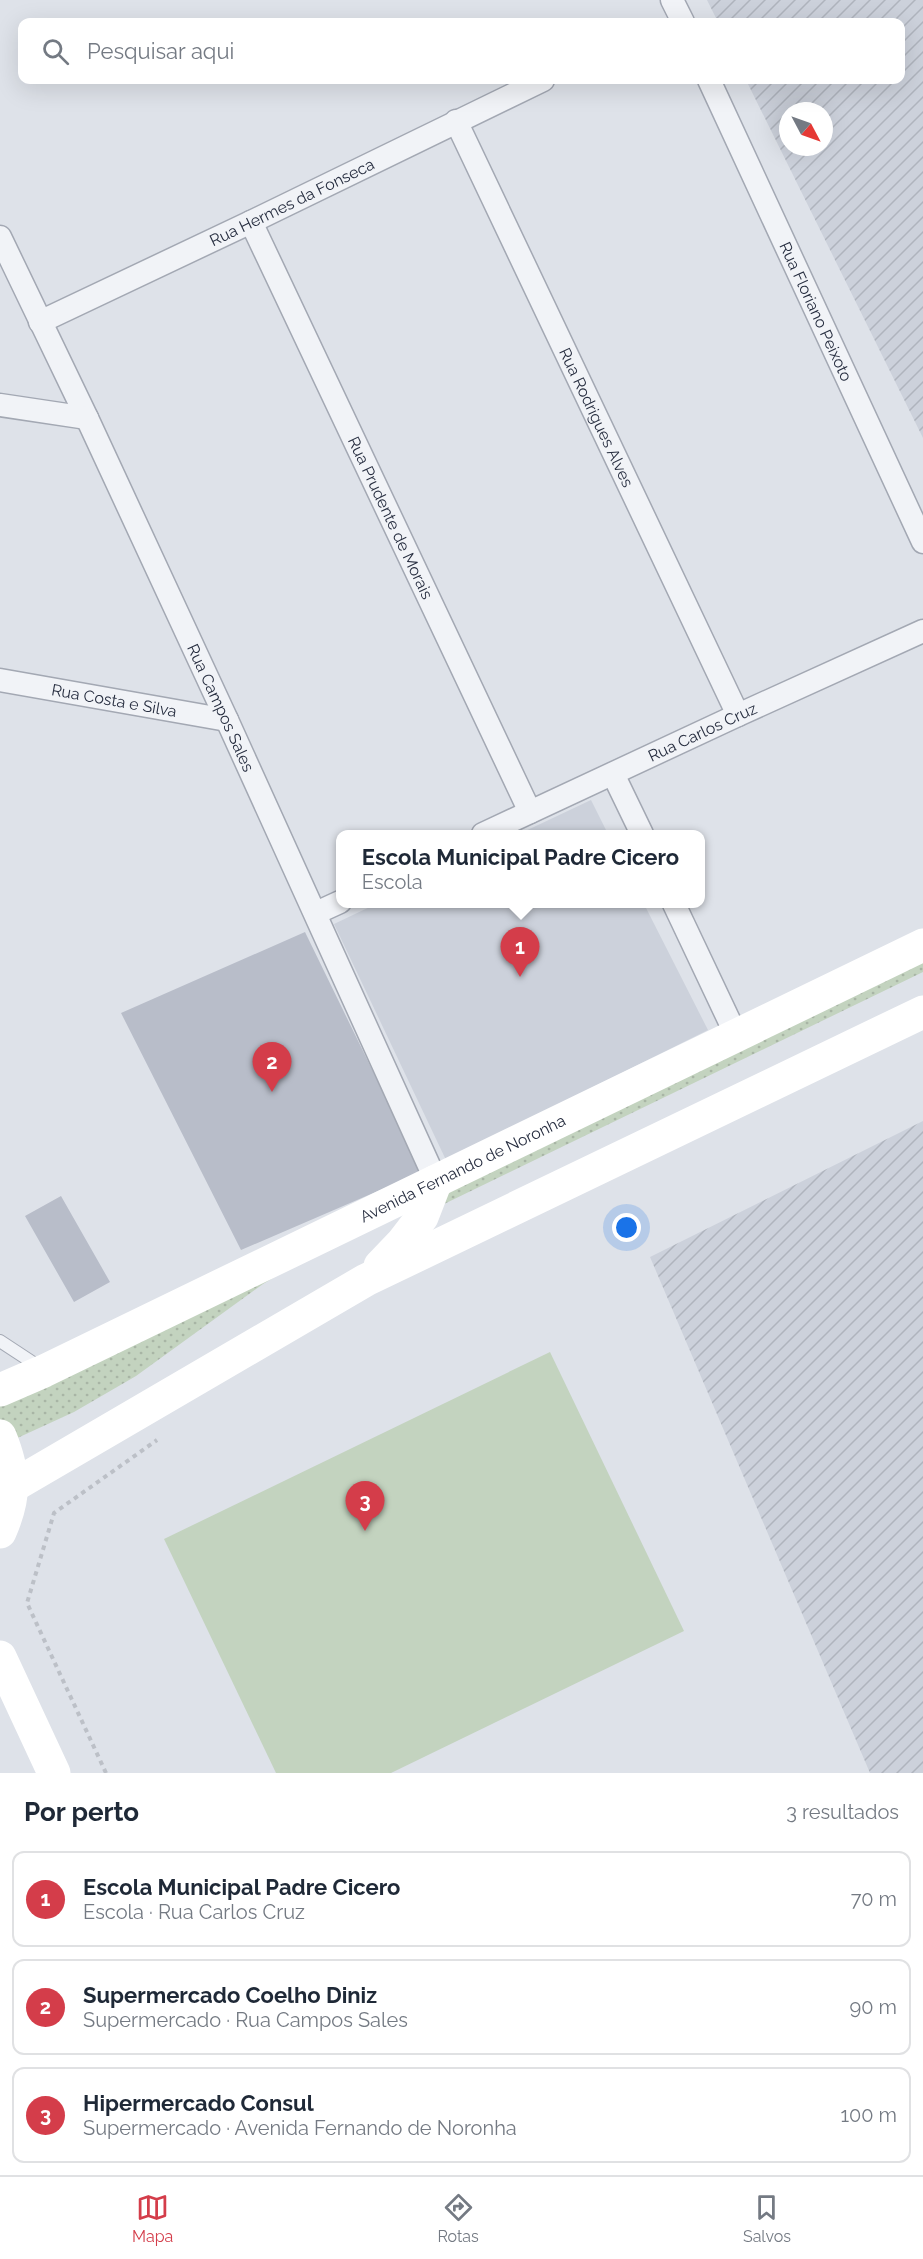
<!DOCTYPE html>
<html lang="pt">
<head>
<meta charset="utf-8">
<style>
	:root { --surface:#fff; --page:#f6f6f7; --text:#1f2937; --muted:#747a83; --line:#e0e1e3; --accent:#d43d4a }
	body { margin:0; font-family:Raleway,sans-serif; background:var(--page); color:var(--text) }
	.compass { position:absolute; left:779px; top:102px; width:54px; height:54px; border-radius:50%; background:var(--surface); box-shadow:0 6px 24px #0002; rotate:131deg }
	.you { position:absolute; left:627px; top:1228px; width:21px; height:21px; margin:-15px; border:4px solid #fff; border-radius:50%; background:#1a73e8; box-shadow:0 0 0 9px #1a73e833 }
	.badge { display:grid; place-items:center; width:39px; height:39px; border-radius:50%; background:var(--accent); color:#fff; font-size:20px; font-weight:700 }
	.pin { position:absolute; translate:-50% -50px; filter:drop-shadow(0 2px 3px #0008) }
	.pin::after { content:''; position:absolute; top:32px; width:21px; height:18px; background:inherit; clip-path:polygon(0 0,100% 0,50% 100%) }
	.popup { position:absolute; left:336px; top:830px; width:369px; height:78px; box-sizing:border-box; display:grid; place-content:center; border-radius:12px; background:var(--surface); filter:drop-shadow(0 2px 4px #0005); font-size:20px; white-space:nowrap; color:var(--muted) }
	.popup b { font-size:22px; color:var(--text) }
	.popup::after { content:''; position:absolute; left:50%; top:100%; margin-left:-12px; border:12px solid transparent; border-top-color:var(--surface) }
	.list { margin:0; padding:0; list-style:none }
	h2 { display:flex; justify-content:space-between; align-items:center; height:78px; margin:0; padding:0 24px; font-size:26px }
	h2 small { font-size:20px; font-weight:400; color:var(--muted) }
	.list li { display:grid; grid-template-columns:39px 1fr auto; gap:18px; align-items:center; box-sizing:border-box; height:96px; margin:0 12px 12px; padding:0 12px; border:2px solid var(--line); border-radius:12px }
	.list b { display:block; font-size:22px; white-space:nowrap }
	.list p { margin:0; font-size:20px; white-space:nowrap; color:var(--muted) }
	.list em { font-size:20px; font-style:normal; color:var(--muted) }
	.icon { flex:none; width:33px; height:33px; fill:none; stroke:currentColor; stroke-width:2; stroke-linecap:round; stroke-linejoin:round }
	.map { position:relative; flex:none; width:923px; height:1773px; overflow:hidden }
	.search { position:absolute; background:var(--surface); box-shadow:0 6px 24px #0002; left:18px; right:18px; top:18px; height:66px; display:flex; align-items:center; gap:15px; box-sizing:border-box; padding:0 21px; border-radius:12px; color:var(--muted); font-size:22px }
	.sheet { height:402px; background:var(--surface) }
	nav { display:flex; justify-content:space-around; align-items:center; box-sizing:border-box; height:84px; border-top:2px solid var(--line); background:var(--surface); font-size:16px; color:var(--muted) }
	nav a { display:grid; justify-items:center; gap:3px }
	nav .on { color:var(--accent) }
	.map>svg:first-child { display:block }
	.built { fill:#ccd1db }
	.industrial { fill:url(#industrial-furrows); fill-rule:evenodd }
	.grass { fill:url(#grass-dots) }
	.pitch { fill:#c3d3bf }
	.building { fill:#b8bdc9 }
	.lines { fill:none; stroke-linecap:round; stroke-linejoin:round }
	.lane-casing { stroke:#a3a8b3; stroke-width:14 }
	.street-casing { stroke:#a3a8b3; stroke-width:25 }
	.path { stroke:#bcc0c7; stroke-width:4; stroke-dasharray:4.5 4.5; stroke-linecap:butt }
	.lane { stroke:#f1f3f7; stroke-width:12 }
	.street { stroke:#f1f3f7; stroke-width:22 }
	.secondary { stroke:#fff; stroke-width:33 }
	.labels { text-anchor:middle; stroke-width:5; stroke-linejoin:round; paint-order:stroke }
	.street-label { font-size:16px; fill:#272e40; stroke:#eef1f6 }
</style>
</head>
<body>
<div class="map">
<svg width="923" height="1773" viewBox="0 0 923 1773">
	<defs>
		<pattern id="industrial-furrows" width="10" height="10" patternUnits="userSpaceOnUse" patternTransform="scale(1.5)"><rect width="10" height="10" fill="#ccd1db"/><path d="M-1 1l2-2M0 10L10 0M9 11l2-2" fill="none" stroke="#afb4bd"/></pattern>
		<pattern id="grass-dots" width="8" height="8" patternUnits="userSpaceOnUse" patternTransform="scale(1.5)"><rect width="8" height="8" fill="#c3d3bf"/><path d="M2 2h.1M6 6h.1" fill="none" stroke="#a8b5a5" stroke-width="1.8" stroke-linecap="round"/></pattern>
	</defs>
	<rect width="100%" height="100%" fill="#dee2e9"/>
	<!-- built -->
	<path class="built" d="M591,800L608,834H519Z
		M376,904H644L708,1030L446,1160L334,924Z"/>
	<!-- industrial -->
	<path class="industrial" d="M707,0H923V438L746,80H900V22H718ZM788,111H824V147H788Z
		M923,1121V1773H870L650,1257Z"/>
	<!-- grass -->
	<path class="grass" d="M923,955V972L442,1205L450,1184Z
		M369,1220L263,1284L136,1376L74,1412L13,1440L0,1419V1398Z"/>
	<!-- pitch -->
	<path class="pitch" d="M550,1352L684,1631L391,1773H276L164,1539Z"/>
	<!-- building -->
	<path class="building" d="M305,932L422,1172L241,1250L121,1013Z
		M61,1196L110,1282L74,1302L25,1216Z"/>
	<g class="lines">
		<defs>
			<path id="lane" d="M0,1341L41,1368"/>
			<g id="street">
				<path d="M672,0L683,22"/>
				<path id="s1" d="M709,80L923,542"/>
				<path id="s2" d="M456,121L738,715"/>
				<path id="s3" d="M251,222L530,812"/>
				<path id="s4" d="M0,237L87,418L227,720L436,1181"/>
				<path id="s5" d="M40,322L251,222L543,80"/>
				<path d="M0,405L87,418"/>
				<path id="s6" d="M0,680L227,720"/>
				<path d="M613,774L642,834"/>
				<path id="s7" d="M483,834L738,715L923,631"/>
				<path d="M674,904L736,1035"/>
				<path d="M316,913L340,902"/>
			</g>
		</defs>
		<!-- lane casing -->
		<use href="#lane" class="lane-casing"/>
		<!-- street casing -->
		<use href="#street" class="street-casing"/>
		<!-- path -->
		<path class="path" d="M106,1773L27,1603L54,1513L157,1440"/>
		<!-- lane -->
		<use href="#lane" class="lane"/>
		<!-- street -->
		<use href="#street" class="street"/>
		<!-- secondary -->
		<g class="secondary">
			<path d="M380,1266L402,1243L422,1217L436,1181"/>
			<path id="s8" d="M0,1390L44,1371L923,945"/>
			<path d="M0,1436C15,1473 16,1496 0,1532"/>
			<path d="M13,1486L366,1280L923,1012"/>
			<path d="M0,1657L54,1773"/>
		</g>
	</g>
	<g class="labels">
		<!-- street labels -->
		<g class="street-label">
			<text dy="6" stroke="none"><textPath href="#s5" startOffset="279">Rua Hermes da Fonseca</textPath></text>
			<text dy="6" stroke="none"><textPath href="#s1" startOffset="255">Rua Floriano Peixoto</textPath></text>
			<text dy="6" stroke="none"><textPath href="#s2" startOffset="328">Rua Rodrigues Alves</textPath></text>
			<text dy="6" stroke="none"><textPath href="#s3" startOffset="327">Rua Prudente de Morais</textPath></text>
			<text dy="6" stroke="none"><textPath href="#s6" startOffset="116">Rua Costa e Silva</textPath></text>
			<text dy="6" stroke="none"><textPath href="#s4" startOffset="520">Rua Campos Sales</textPath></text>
			<text dy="6" stroke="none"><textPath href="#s7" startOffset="242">Rua Carlos Cruz</textPath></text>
			<text dy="6" stroke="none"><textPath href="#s8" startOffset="513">Avenida Fernando de Noronha</textPath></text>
		</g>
	</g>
</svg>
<svg class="compass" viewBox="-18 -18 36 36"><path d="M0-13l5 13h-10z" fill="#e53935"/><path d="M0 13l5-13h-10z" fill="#747a83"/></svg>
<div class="you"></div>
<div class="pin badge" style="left:520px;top:977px">1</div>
<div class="popup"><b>Escola Municipal Padre Cicero</b>Escola</div>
<div class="pin badge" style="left:272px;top:1092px">2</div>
<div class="pin badge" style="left:365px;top:1531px">3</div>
<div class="search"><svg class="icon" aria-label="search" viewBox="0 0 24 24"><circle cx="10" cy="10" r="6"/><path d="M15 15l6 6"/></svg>Pesquisar aqui</div>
</div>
<section class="sheet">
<h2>Por perto<small>3 resultados</small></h2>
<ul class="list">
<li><span class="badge">1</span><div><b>Escola Municipal Padre Cicero</b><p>Escola · Rua Carlos Cruz</p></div><em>70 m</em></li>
<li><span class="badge">2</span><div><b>Supermercado Coelho Diniz</b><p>Supermercado · Rua Campos Sales</p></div><em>90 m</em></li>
<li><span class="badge">3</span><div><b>Hipermercado Consul</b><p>Supermercado · Avenida Fernando de Noronha</p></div><em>100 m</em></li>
</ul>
</section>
<nav>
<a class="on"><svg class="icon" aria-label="map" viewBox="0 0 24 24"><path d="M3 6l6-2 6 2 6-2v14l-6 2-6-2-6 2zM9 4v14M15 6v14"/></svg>Mapa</a>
<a><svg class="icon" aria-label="directions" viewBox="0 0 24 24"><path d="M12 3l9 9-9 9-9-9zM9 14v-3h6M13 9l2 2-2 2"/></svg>Rotas</a>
<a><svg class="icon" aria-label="saved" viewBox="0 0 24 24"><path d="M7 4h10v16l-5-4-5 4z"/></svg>Salvos</a>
</nav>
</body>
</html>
